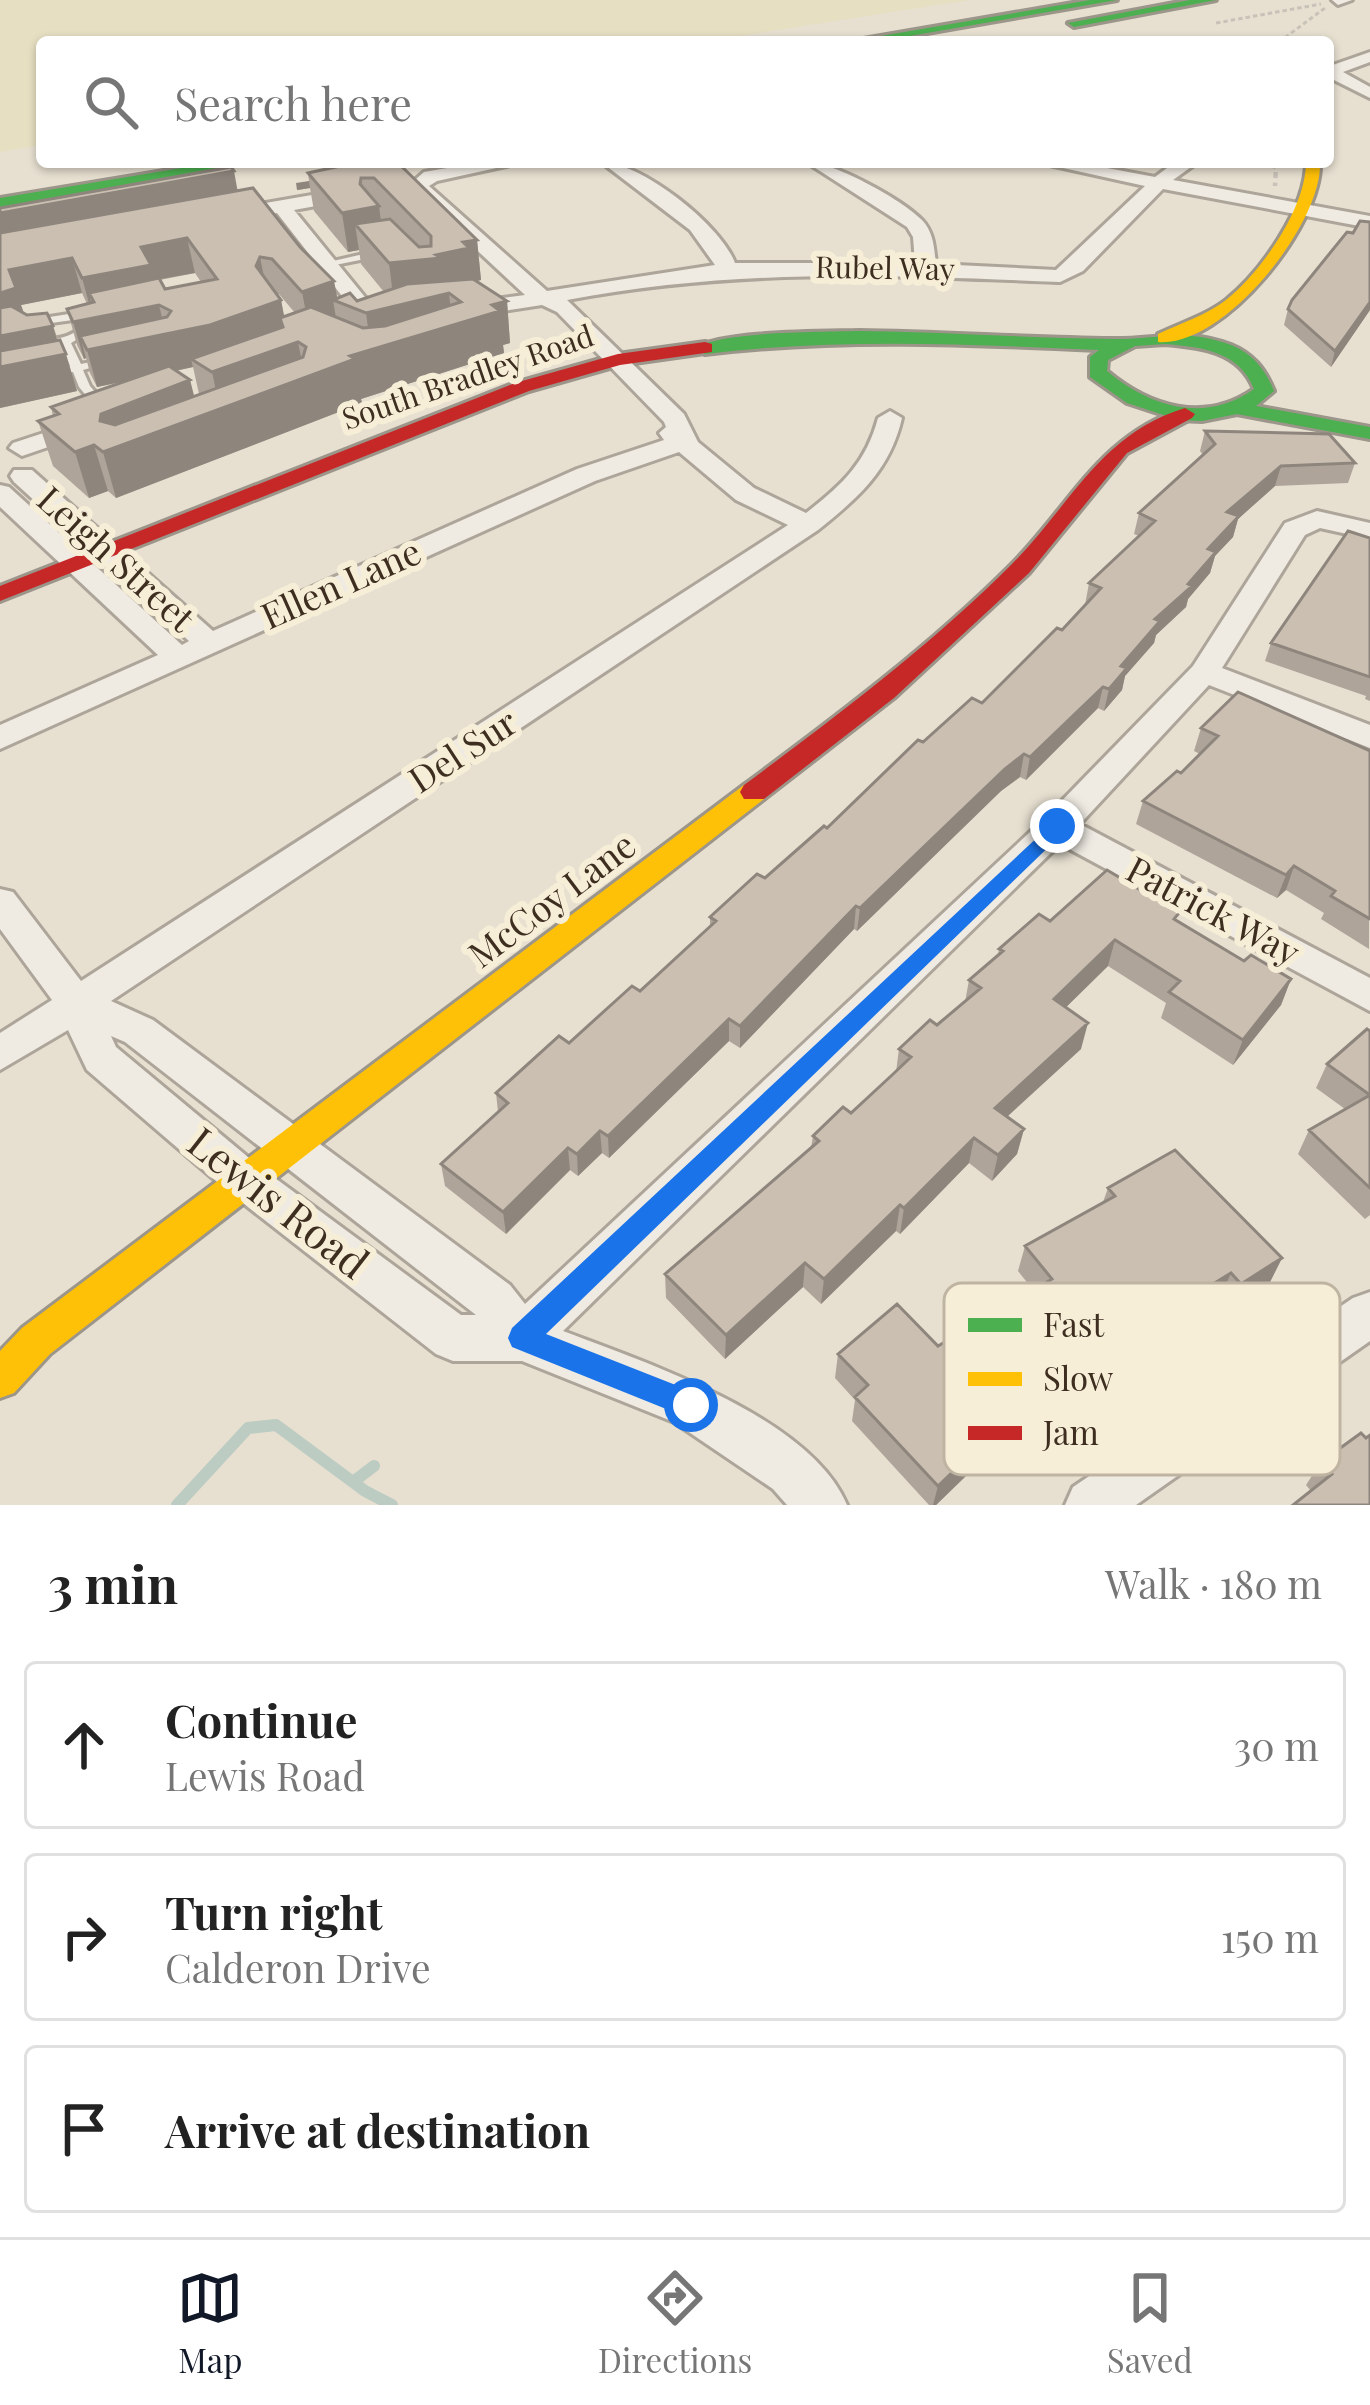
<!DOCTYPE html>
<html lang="en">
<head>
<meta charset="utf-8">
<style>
	:root { --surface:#fff; --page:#f6f6f6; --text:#222; --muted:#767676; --line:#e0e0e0; --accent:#111827 }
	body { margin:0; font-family:"Playfair Display",serif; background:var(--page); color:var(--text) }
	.stop { position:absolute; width:36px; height:36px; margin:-27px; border:9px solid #1a73e8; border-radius:50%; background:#fff }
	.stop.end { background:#1a73e8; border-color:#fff; box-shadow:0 3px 12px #0008 }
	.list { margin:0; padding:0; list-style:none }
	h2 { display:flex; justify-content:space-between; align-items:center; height:156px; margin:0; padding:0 48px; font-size:51px }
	h2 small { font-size:39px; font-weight:400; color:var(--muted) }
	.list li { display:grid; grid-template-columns:78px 1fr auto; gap:36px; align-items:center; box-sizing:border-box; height:168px; margin:0 24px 24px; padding:0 24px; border:3px solid var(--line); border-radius:12px }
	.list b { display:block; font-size:45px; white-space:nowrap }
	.list p { margin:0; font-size:39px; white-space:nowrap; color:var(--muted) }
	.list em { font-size:39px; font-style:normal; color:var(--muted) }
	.icon { flex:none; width:66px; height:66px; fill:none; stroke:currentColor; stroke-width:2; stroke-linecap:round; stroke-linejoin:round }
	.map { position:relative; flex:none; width:1370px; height:1505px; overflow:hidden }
	.search { position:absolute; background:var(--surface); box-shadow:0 3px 9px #0004; left:36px; right:36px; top:36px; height:132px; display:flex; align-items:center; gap:30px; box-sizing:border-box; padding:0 42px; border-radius:12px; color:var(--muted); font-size:45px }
	.sheet { height:732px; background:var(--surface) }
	nav { display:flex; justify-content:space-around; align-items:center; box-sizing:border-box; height:168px; border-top:3px solid var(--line); background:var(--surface); font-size:33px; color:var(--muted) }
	nav a { display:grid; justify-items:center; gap:6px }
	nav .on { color:var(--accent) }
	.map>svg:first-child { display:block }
	.farmland { fill:#e6dfc2 }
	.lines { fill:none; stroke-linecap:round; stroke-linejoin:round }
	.stream { stroke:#bcccc2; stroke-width:12 }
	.lane-casing { stroke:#ada599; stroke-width:6 }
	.street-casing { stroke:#ada599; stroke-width:6 }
	.fast-casing { stroke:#9c958a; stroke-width:6 }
	.slow-casing { stroke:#9c958a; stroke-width:6 }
	.jam-casing { stroke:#9c958a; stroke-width:6 }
	.path-far1 { stroke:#c8c2b9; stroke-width:3; stroke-dasharray:4.5 3; stroke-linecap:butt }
	.path { stroke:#c8c2b9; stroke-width:4.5; stroke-dasharray:6 4.5; stroke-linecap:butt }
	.lane { fill:#efebe3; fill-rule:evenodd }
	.street { fill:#efebe3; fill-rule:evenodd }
	.fast { fill:#4caf50; fill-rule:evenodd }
	.slow { fill:#ffc107; fill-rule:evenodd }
	.jam { fill:#c62828; fill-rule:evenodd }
	.wall { fill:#afa499; fill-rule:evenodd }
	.shaded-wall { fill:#8e867d }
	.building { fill:#cbbfb2; stroke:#8e867d; stroke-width:3 }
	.route { fill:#1a73e8 }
	.labels { text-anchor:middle; stroke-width:12; stroke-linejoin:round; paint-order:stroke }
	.far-street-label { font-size:30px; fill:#3d2e20; stroke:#f7eed8 }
	.street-label { font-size:36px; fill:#3d2e20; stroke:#f7eed8 }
	.near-street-label { font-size:42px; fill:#3d2e20; stroke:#f7eed8 }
	.key { fill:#f7eed8; stroke:#bfb4a1; stroke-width:3 }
	.key-label { font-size:33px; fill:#3d2e20 }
</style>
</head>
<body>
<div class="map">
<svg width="1370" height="1505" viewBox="0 0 1370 1505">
	<rect width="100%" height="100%" fill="#e7e0d1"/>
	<!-- farmland -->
	<path class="farmland" d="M0,0H970L702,42H42V145L0,152Z"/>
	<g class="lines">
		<!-- stream -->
		<path class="stream" d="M353,1482L374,1466
			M177,1505L248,1428L276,1425L365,1491L392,1505"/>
		<defs>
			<path id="lane" d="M381,250L386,253L385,255L325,267L320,264Z
				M75,313L95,323L93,330L71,343L81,364L105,359L111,362L83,370L90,386L108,407L106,410H98L79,387L73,372L44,376V372L70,366L61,345H43L21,336L37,319ZM73,320L83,327C68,338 52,343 34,335L44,324Z"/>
			<path id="street" d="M1332,0H1352L1338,5Z
				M1370,52V62L1343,72L1370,87V98L1328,77L1330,66Z
				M482,162H524L437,181L429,186L547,291L715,265L690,230L601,162C641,162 721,225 735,263H915L913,237L907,227L806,162C834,162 901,199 922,220C934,233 934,248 936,264L1056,270L1145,186L1036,162H1075L1155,177L1175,162H1198L1173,180L1370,216V228L1163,189L1083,271L1060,282C888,275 738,268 567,300L684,414L698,442L754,488L806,513C842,485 866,463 878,418L890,411L902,418C890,470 858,498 818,530L111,1001L153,1020L510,1285L525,1304L1045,818L1193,666L1285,523L1317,511L1370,523V539L1320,528L1305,535L1222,668L1370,725V748L1209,685L1080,824L1370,978V1011L1060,844L563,1331C647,1363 810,1417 847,1505H787L773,1489L674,1422L522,1361H453L436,1354L230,1193L87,1070L68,1030L0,1070V1033L52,1000L0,929V889L13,892L81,981L788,525L736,500L679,452L595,481L0,749V725L158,655L0,507V485L9,487L182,645L189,641L14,482L10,476L14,470H32L213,631L577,469L664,440L659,433L666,427L664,422L557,312L542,305L465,317L454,310L465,303L525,295L408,186L424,172ZM111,1036L125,1042L476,1315H461L260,1167L116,1047Z
				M358,187L367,193L365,197L294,210L382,318L371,325L363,323L277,213L226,222L216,216L226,210Z
				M86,419L95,421L98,426L95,431L22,456L9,448L13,443Z
				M1370,1292V1341L1136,1505H1065L1073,1487L1353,1298Z"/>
			<path id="fast" d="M1090,0H1117L875,42H846Z
				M1190,0H1216L1074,27L1068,23Z
				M218,162H252L0,208V198Z
				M859,331C943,332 1027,338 1112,339C1156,340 1183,327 1231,345C1253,354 1265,369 1274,391L1256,406L1370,427V439L1237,414L1202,421L1179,420L1127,403L1090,377V357L1099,350C967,344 836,338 705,354L696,348C721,331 824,332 859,331ZM1165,344C1201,347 1239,351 1254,389C1205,424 1150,407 1107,371L1108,360L1135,346Z"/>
			<path id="slow" d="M1306,162H1320C1323,223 1224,348 1158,342V334C1181,323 1207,315 1226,300C1262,271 1306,208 1306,162Z
				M754,783L764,785L768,792L764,799L50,1354L14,1393L0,1398V1351L22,1328L744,785Z"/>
			<path id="jam" d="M705,342L712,344V352L620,365L529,391L0,601V586L515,383L618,354Z
				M1185,408L1195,414L1192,418L1127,453L1029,573L894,698L764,799H744L740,792L744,785C837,716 930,646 1012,564C1070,506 1100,434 1185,408Z"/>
		</defs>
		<!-- lane casing -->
		<use href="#lane" class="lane-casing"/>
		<!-- street casing -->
		<use href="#street" class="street-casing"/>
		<!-- fast casing -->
		<use href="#fast" class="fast-casing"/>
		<!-- slow casing -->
		<use href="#slow" class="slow-casing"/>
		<!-- jam casing -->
		<use href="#jam" class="jam-casing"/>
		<!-- path-far1 -->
		<path class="path-far1" d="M1216,23L1321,4
			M1279,42L1325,8
			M1264,162L1276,168"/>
		<!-- path -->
		<path class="path" d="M1271,165L1276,167L1275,186"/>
		<!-- lane -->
		<use href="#lane" class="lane"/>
		<!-- street -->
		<use href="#street" class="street"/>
		<!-- fast -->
		<use href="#fast" class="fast"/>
		<!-- slow -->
		<use href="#slow" class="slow"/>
		<!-- jam -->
		<use href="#jam" class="jam"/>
	</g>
	<!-- wall -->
	<path class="wall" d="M359,162L477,240L481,280L477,281L507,301L510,343L503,345L504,353L361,399L362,403L116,498L108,491L89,498L53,466L38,421L53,416L51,407L125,381L97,387L90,373L86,358L84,359L77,345L67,309L87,304L82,293L21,305L24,313L53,326L77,391L0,408V208L238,191L337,298L357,301L384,292L361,264L359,250L348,252L314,211L310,188L297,190L309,181L308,173ZM195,273L201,282L165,289L160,280ZM277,294H279L295,313L284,317L281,300ZM193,367L199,394L194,396L190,380L176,371Z
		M1370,222V310L1331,367L1284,325L1288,309L1353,233Z
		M1205,431L1355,463L1348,483L1275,486L1238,519L1233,537L1215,556L1210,573L1188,599L1186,607L1156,635L1154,643L1125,676L1122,690L1104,711L1098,708L1026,780L1020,777L1001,791L857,931L854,929L740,1048L729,1041L609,1158L602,1153L578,1176L570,1170L506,1234L445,1186L441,1164L498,1112L496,1093L640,991L710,926V917L765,878L827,828L923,742L982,703L1062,630L1085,605L1089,583L1139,536L1134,534L1139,513L1203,455L1200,451Z
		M1370,538V701L1365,699L1366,696L1265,661L1271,643Z
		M1201,728L1370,751L1369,949L1321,919L1324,913L1286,890L1277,898L1136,824L1143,801L1181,773L1200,754L1194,751Z
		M1050,921H1177L1244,961L1291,979L1281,1005L1233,1065L1161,1018L1166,1003L1108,966L1066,1007L1081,1049L1007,1117L1024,1129L1017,1154L992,1181L969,1163L900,1234L896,1231L821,1304L803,1287L725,1359L666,1298L665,1274L811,1148L813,1136L851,1113L896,1072L899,1049L937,1025L965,1002L969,980L998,955L999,949Z
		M1370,1031V1215L1365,1219L1298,1154L1309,1130L1345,1109L1316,1088L1327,1064Z
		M1108,1188L1282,1258L1269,1284L1230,1309L1220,1298L1195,1313L1186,1333L1139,1363L1130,1352L1098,1372L1093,1385L1037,1420L1032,1412L936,1505H929L852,1421L855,1400L835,1378L838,1354L938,1346L1033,1290L1018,1271L1025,1246L1103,1202Z
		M1366,1438L1370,1505L1311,1491L1306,1485L1321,1462Z"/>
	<!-- shaded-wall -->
	<path class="shaded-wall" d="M234,171L240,204L0,248V213Z
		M379,171L380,178H361L366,208L379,206L384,245L374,247L355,224L359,250L348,252L342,213L363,209L361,181L320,187L315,180Z
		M309,181L310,188L297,190L296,183Z
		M187,238L195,273L155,280L94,302L89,293L94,314H92L82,278L141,247Z
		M477,240L481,280L472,282L449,294L453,325L492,305L507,301L510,343L503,345L504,353L361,399L362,403L116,498L103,452L101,414L190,380L199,416L220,409L212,372L298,342L305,377L350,356L371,350L366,313L394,304L389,263L436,255L463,242Z
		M260,257L267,292L256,266Z
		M72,258L82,293L21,305L27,324L0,333V293L9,270Z
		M334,281L338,301L333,300L336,318L309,328L302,292Z
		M281,300L288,336L191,359L193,367L97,387L87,350L80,336L86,358L84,359L73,322L159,305L166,334Z
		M1370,302V310L1331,367L1335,351Z
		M53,326L61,355L66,354L77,391L0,408V336Z
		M94,445L108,491L89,498L75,452Z
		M1281,466L1275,486L1238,519L1233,537L1215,556L1210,573L1188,599L1186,607L1156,635L1154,643L1125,676L1122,690L1104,711L1109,689L1121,666L1155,619L1188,584L1227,512Z
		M1103,687L1098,708L1026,780L1030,757Z
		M1024,754L1020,777L1001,791L857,931L860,908L1005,769Z
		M1294,866L1286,890L1277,898L1286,875Z
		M856,906L854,929L740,1048V1026Z
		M1115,940L1108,966L1048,1025L1054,999Z
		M1291,979L1281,1005L1233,1065L1243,1040Z
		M729,1019V1041L609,1158L608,1136Z
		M1088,1023L1081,1049L989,1133L995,1108Z
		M1024,1129L1017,1154L992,1181L998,1155Z
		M600,1131L602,1153L578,1176L577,1154Z
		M974,1138L969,1163L900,1234L904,1208Z
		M568,1148L570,1170L506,1234L503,1212Z
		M900,1205L896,1231L821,1304L824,1279Z
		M1282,1258L1269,1284L1230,1309L1241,1284Z
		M805,1263L803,1287L725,1359L726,1335Z
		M1231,1273L1220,1298L1195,1314L1186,1333L1139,1363L1149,1338L1189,1299Z
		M1140,1327L1130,1352L1098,1372L1093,1385L1037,1420L1045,1396L1096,1354Z
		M1040,1388L1032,1412L936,1505H933L938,1486Z"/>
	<!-- building -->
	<path class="building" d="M359,162H397L477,240L463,242L469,248L436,255L441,258L389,263L355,224L390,219L419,247L431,246V236L374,178H361L360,184L379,206L342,213L308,173Z
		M231,167L234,171L0,213V208Z
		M253,188L300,247L334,281L302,292L272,259L260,257L256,266L281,300L210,325L87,350L80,336L167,317L171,311L159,305L73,322L67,309L94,302L89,293L159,278L165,289L217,279L187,238L141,247L151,265L82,278L72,258L9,270L16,288L0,293V233Z
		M1360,221L1370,222V302L1335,351L1288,309L1292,300L1347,232L1353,233Z
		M473,279L507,301L492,305L500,311L350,356L355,359L103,452L94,445L75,452L38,421L59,414L51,407L169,366L190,380L101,414L100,421L115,425L303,357L306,347L298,342L212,372L191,359L283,327L280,318L311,307L363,328L385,326L461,302L449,293L366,313L333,300L350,293L357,301L407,284Z
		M11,306L27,315L47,313L53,326L0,336V308Z
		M60,340L66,354L0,367V351Z
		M1205,431L1329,434L1355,463L1281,466L1227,512L1239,516L1208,549L1216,552L1188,584L1192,586L1155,619L1160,621L1121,666L1127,668L1109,689L1103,687L1030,757L1024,754L1005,769L860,908L856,906L740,1026L729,1019L608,1136L600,1131L577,1154L568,1148L503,1212L441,1164L508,1103L496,1093L559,1036L569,1043L632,986L640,991L716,921L710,917L757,874L765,878L824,826L827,828L918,740L923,742L972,698L982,703L1057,628L1062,630L1101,588L1089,583L1155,521L1139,513L1215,444Z
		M1348,531L1370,538V677L1271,643Z
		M1238,692L1370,751V919L1331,896L1335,891L1294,866L1286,875L1143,801L1177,771L1181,773L1218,736L1201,728Z
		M1107,870L1179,913L1174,919L1244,961L1251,955L1291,979L1243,1040L1169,992L1180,981L1115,940L1054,999L1088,1023L995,1108L1024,1129L998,1155L974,1138L904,1208L900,1205L824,1279L805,1263L726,1335L665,1274L819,1141L813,1136L843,1107L851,1113L891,1076L911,1057L899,1049L930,1020L937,1025L981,988L969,980L1003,951L999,949L1039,914L1050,921Z
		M1367,1029L1370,1031V1188L1309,1130L1370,1095L1327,1064Z
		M1175,1150L1282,1258L1241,1284L1231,1273L1189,1299L1197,1309L1149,1338L1140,1327L1096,1354L1102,1361L1045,1396L1040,1388L938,1486L855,1397L868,1385L838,1354L897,1304L938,1346L1052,1279L1025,1246L1115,1196L1108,1188Z
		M1361,1433L1366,1438L1370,1435V1505H1293L1332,1474L1321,1462Z"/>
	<!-- route -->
	<path class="route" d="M1057,819L1064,821V832L546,1334L701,1395L705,1405L701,1415L691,1419L512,1347L508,1338L512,1328Z"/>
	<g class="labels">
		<!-- far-street labels -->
		<g class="far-street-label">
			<text transform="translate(885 269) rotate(1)" y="10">Rubel Way</text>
			<text transform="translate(468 378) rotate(-19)" y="10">South Bradley Road</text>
		</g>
		<!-- street labels -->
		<g class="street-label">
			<text transform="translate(116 559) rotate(42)" y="13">Leigh Street</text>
			<text transform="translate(341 584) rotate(-24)" y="13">Ellen Lane</text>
			<text transform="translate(463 751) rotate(-33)" y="13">Del Sur</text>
			<text transform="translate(552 900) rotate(-37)" y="13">McCoy Lane</text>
			<text transform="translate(1213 911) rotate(28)" y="13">Patrick Way</text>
		</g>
		<!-- near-street labels -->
		<g class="near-street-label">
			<text transform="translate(278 1203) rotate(38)" y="15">Lewis Road</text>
		</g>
	</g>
	<!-- legend -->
	<rect x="944" y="1283" width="396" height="192" rx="18" class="key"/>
	<rect x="968" y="1318" width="54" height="14" fill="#4caf50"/>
	<rect x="968" y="1372" width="54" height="14" fill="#ffc107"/>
	<rect x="968" y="1426" width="54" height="14" fill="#c62828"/>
	<g class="key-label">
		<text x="1043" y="1337">Fast</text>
		<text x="1043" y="1391">Slow</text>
		<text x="1043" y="1445">Jam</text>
	</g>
</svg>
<div class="stop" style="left:691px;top:1405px"></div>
<div class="stop end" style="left:1057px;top:826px"></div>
<div class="search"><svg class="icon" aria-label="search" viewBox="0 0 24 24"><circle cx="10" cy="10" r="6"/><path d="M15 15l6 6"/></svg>Search here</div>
</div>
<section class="sheet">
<h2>3 min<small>Walk · 180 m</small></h2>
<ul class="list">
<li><svg class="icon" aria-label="ahead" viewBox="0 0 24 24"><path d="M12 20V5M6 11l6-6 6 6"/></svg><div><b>Continue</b><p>Lewis Road</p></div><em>30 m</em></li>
<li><svg class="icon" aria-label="right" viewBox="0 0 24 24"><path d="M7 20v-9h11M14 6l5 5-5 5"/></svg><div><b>Turn right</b><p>Calderon Drive</p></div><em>150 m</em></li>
<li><svg class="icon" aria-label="arrive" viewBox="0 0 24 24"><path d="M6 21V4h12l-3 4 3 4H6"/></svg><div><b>Arrive at destination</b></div></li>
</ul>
</section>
<nav>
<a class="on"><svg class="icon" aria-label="map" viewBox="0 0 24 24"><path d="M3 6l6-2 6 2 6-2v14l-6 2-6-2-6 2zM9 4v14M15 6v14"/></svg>Map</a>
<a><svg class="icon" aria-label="directions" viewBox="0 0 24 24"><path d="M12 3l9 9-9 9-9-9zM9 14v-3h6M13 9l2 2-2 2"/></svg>Directions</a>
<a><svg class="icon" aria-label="saved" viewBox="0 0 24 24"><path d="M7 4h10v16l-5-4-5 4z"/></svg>Saved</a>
</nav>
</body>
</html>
